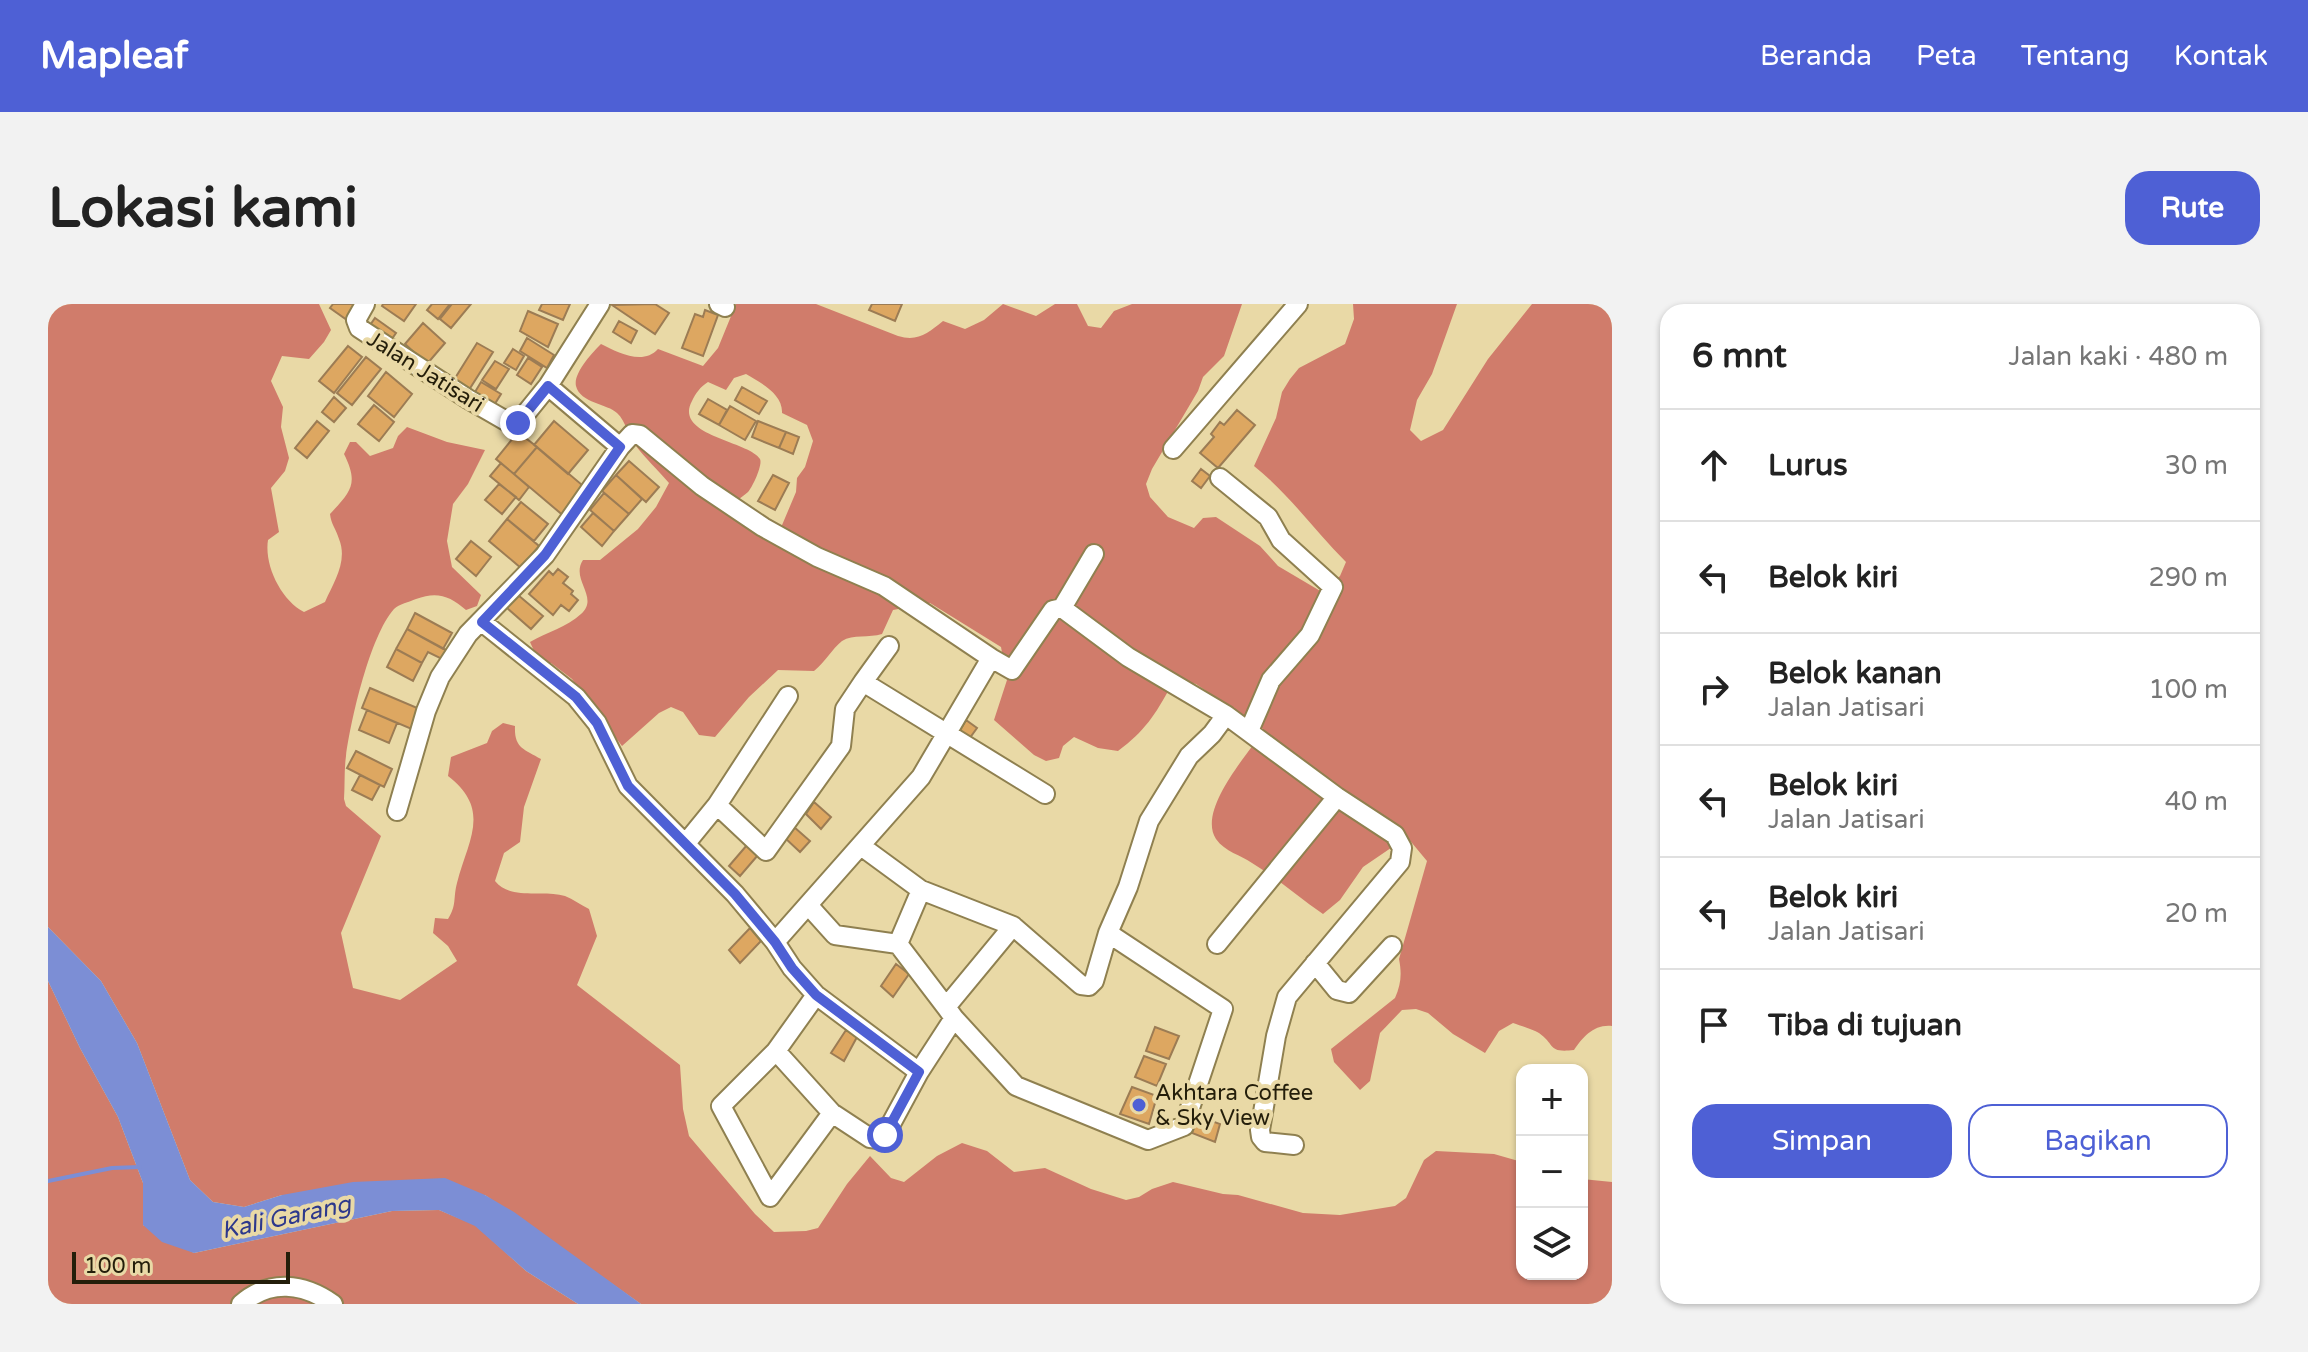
<!DOCTYPE html>
<html lang="id">
<head>
<meta charset="utf-8">
<style>
	:root { --surface:#fff; --page:#f2f2f2; --text:#222; --muted:#767676; --line:#e0e0e0; --accent:#4e60d5 }
	body { margin:0; font-family:"Varela Round",sans-serif; background:var(--page); color:var(--text) }
	.controls { position:absolute; right:24px; bottom:24px; display:grid; overflow:hidden; border-radius:16px; box-shadow:0 2px 6px #0004 }
	.controls button { width:72px; height:72px; display:grid; place-items:center; padding:0; border:0; border-bottom:2px solid var(--line); background:var(--surface); color:var(--text); font:40px sans-serif }
	.scale { position:absolute; left:24px; bottom:20px; width:218px; box-sizing:border-box; padding-left:8px; border:4px solid #241e0a; border-top:0; font-size:22px; line-height:28px; white-space:nowrap; color:#241e0a; -webkit-text-stroke:6px #e9d9a6; paint-order:stroke }
	.stop { position:absolute; width:24px; height:24px; margin:-18px; border:6px solid #4e60d5; border-radius:50%; background:#fff }
	.stop.end { background:#4e60d5; border-color:#fff; box-shadow:0 2px 8px #0008 }
	.list { margin:0; padding:0; list-style:none }
	h2 { display:flex; justify-content:space-between; align-items:center; height:104px; margin:0; padding:0 32px; font-size:34px }
	h2 small { font-size:26px; font-weight:400; color:var(--muted) }
	.list li { display:grid; grid-template-columns:52px 1fr auto; gap:24px; align-items:center; box-sizing:border-box; height:112px; padding:0 32px; border-top:2px solid var(--line) }
	.list b { display:block; font-size:30px; white-space:nowrap }
	.list p { margin:0; font-size:26px; white-space:nowrap; color:var(--muted) }
	.list em { font-size:26px; font-style:normal; color:var(--muted) }
	.actions { display:flex; gap:16px; padding:24px 32px }
	.actions a { flex:1; padding:18px 0; border:2px solid var(--accent); border-radius:24px; text-align:center; font-size:28px; color:var(--accent) }
	.actions .main { background:var(--accent); color:#fff }
	.icon { flex:none; width:44px; height:44px; fill:none; stroke:currentColor; stroke-width:2; stroke-linecap:round; stroke-linejoin:round }
	.map { position:relative; flex:none; width:1564px; height:1000px; overflow:hidden; border-radius:24px }
	header { display:flex; align-items:center; gap:48px; box-sizing:border-box; height:112px; padding:0 40px; background:var(--accent); color:#fff }
	header strong { font-size:38px }
	nav { display:flex; gap:44px; margin-inline-start:auto; font-size:28px }
	.intro { display:flex; align-items:center; justify-content:space-between; box-sizing:border-box; height:192px; padding:0 48px }
	h1 { margin:0; font-size:56px }
	.button { padding:20px 36px; border-radius:24px; background:var(--accent); color:#fff; font-size:28px; font-weight:700 }
	main { display:flex; gap:48px; padding:0 48px }
	aside { flex:1; background:var(--surface); border-radius:24px; box-shadow:0 2px 6px #0004 }
	.map>svg:first-child { display:block }
	.forest { fill:#d07c6b; fill-rule:evenodd }
	.water { fill:#7c8ed5 }
	.lines { fill:none; stroke-linecap:round; stroke-linejoin:round }
	.stream { stroke:#7c8ed5; stroke-width:4 }
	.building { fill:#dda761; stroke:#9c7c54; stroke-width:2 }
	.minor-casing { stroke:#8f8050; stroke-width:22 }
	.minor { stroke:#fff; stroke-width:18 }
	.route { stroke:#4e60d5; stroke-width:10 }
	.poi-dot { fill:#4e60d5; stroke:#e9d9a6; stroke-width:3 }
	.labels { text-anchor:middle; stroke-width:8; stroke-linejoin:round; paint-order:stroke }
	.street-label { font-size:22px; fill:#241e0a; stroke:#e9d9a6 }
	.poi-label { font-size:22px; fill:#241e0a; stroke:#e9d9a6; text-anchor:start }
	.water-label { font-size:24px; font-style:italic; fill:#2d388c; stroke:#e9d9a6 }
</style>
</head>
<body>
<header>
<strong>Mapleaf</strong>
<nav><a>Beranda</a><a>Peta</a><a>Tentang</a><a>Kontak</a></nav>
</header>
<div class="intro"><h1>Lokasi kami</h1><a class="button">Rute</a></div>
<main>
<div class="map">
<svg width="1564" height="1000" viewBox="0 0 1564 1000">
	<rect width="100%" height="100%" fill="#e9d9a6"/>
	<!-- forest -->
	<path class="forest" d="M0,0H271L283,26L276,38L261,55L234,52L223,77L235,103L233,123L241,154L237,167L223,184L231,228L220,236C216,261 233,296 256,308L277,298C286,278 300,257 291,235C288,225 283,220 282,210C303,187 311,180 296,150L302,138H308L322,152L345,144L350,132L359,123L399,138L437,146L420,180L405,200L399,237L404,263L433,291L429,302L418,306C402,292 389,287 368,295C361,298 351,300 346,305C322,332 303,415 298,452C296,466 297,481 296,495L298,502L333,532L293,629L305,684L352,696L409,657L400,642L385,629L387,614L400,615C409,601 405,594 409,579C420,536 444,506 400,472L403,453L439,439L444,427L455,419L467,422C466,444 476,445 493,455L476,503L472,538L456,549L447,577C463,597 495,585 517,592C525,595 533,601 541,605L549,632L529,681L632,761L635,805L641,832L707,910L726,928L758,927L770,924L799,880L822,852L843,874L856,878L889,852L914,839L939,847L966,868L997,864L1043,885L1078,896L1091,893L1104,885L1125,878L1175,890L1190,891L1255,909L1292,911L1347,902L1358,894L1376,856L1388,847L1446,850L1474,858V970H1534V875L1564,878V1000H593L437,891H234L196,903L165,898L142,876L89,739L53,677L0,623Z
		M688,0H768L850,32C870,38 880,29 895,17L917,25L936,16L955,0L988,12L1007,0H1029L1040,22L1053,24L1066,7L1084,0H1194L1176,52L1155,73L1150,87L1104,165L1098,180L1102,193L1120,213L1146,224L1155,214L1168,213L1212,242L1230,262L1274,288L1292,272L1298,258C1267,227 1241,190 1206,162L1228,114L1234,88L1242,75L1251,64L1297,40L1306,15L1305,0H1409L1384,70L1369,96L1362,126L1373,137L1395,126L1440,55L1484,0H1564V722C1546,720 1535,733 1526,746C1499,749 1508,741 1491,729C1484,725 1473,722 1465,719L1451,727L1437,749L1405,730L1380,709L1368,705L1354,706L1332,729L1322,777L1312,786L1286,758L1283,745L1347,694C1353,680 1354,670 1351,655L1379,557L1359,533L1315,563L1292,596L1275,610C1251,594 1229,574 1204,559C1193,551 1177,548 1168,535C1149,506 1200,450 1216,426L1148,380L1135,377L1123,382C1107,411 1097,427 1070,447L1050,444L1026,433L1015,442L1011,454L998,457L986,451L946,416L959,376L953,343L882,299L845,306L834,330C821,334 805,330 794,337C784,345 777,358 766,367L730,366L701,393L667,433L651,431L635,408L623,403L611,409L574,442L524,375L503,359L492,360L482,338C499,328 519,323 533,310C552,293 522,276 535,256H552L590,225L608,203L621,179C610,166 597,154 588,142C580,133 578,117 569,109C560,100 532,99 528,82C525,69 545,48 553,40C569,48 595,62 610,45L655,62L670,44ZM698,70C713,79 735,90 734,109L759,121L765,137L757,163L749,174L748,188L729,233L690,196C693,193 697,191 700,188C704,184 715,161 712,155C701,137 625,132 644,97C648,89 652,83 660,78L678,86L686,74Z
		M0,677L32,744L70,813L95,879V921L146,949L344,907L391,906L427,921L478,967L530,1000H0Z"/>
	<!-- water -->
	<path class="water" d="M0,623L53,677L89,739L142,876L165,898L196,903L234,891L305,878L397,874L437,891L466,908L593,1000H530L478,967L427,922L391,906L344,907L146,949L114,938L95,921V879L70,813L32,744L0,677Z"/>
	<g class="lines">
		<!-- stream -->
		<path class="stream" d="M0,877L64,864L92,863"/>
	</g>
	<!-- building -->
	<path class="building" d="M285,0H304L308,2L299,16L282,4Z
		M335,0H368L356,17L334,2Z
		M384,0H402L390,15L379,6Z
		M404,0H423L403,24L392,15Z
		M494,0H522L515,16L491,6Z
		M607,0L621,9L607,30L564,1Z
		M824,0H854L847,17L821,6Z
		M657,6L670,11L655,52L634,44L647,10L655,13Z
		M480,7L510,20L500,43L472,27Z
		M327,14L348,29L339,42L318,27Z
		M571,17L589,27L583,39L565,28Z
		M375,19L397,39L379,60L357,40Z
		M479,34L506,51L499,64L472,47Z
		M429,39L445,48L419,89L404,79Z
		M300,42L314,53L286,89L271,77Z
		M465,45L476,52L468,66L456,59Z
		M318,53L333,65L304,101L289,89Z
		M480,54L494,63L483,80L469,71Z
		M447,57L461,65L448,85L434,76Z
		M338,68L364,90L346,113L320,92Z
		M433,78L453,90L443,106L424,93Z
		M694,83L719,97L711,110L687,96Z
		M286,93L298,104L286,118L274,108Z
		M660,95L679,106L671,121L651,110Z
		M326,101L346,118L331,137L310,120Z
		M682,102L708,117L697,136L671,121Z
		M1189,106L1207,121L1170,164L1152,149L1166,133L1163,130L1172,118L1176,121Z
		M269,117L281,127L259,154L247,144Z
		M506,117L540,146L520,170L486,141Z
		M710,117L738,128L731,144L704,133Z
		M470,128L489,143L466,170L448,155Z
		M738,128L751,133L745,150L731,144Z
		M489,143L540,186L517,213L466,170Z
		M581,157L611,183L598,198L568,171Z
		M453,159L481,183L471,196L442,172Z
		M1153,165L1162,172L1153,184L1144,177Z
		M568,171L594,195L581,210L554,187Z
		M725,171L741,179L727,206L710,197Z
		M451,180L468,193L454,210L437,196Z
		M556,189L581,210L566,227L542,206Z
		M473,198L500,220L486,237L459,215Z
		M545,209L566,227L554,242L533,223Z
		M459,215L491,242L473,264L441,237Z
		M423,237L443,253L428,272L408,255Z
		M510,265L520,273L515,279L525,287L523,290L530,296L521,307L513,301L505,311L481,290L501,267L505,271Z
		M470,291L495,312L483,325L459,304Z
		M367,309L404,329L395,345L359,325Z
		M359,325L400,347L396,356L380,348L374,359L348,345Z
		M348,345L374,359L365,377L339,363Z
		M322,384L374,406L366,426L314,404Z
		M319,406L349,419L341,439L311,426Z
		M918,416L929,424L921,435L911,428Z
		M308,447L344,465L336,483L299,464Z
		M312,471L332,481L324,496L304,486Z
		M766,498L783,513L773,525L758,510Z
		M746,523L762,537L752,548L737,534Z
		M699,541L710,551L692,572L681,562Z
		M702,624L713,637L692,659L681,646Z
		M848,660L861,670L845,693L833,682Z
		M1107,723L1131,732L1121,755L1098,747Z
		M798,726L809,733L796,757L783,749Z
		M1096,752L1118,760L1109,782L1087,773Z
		M1084,783L1109,792L1101,820L1072,810Z
		M1150,812L1172,820L1167,838L1144,829Z"/>
	<g class="lines">
		<defs>
			<path id="minor" d="M317,0L308,16L311,24L420,95L465,121L470,119L500,82
				M671,0L677,3
				M572,143L584,130L592,131L654,182L715,223L769,253L836,282L943,354L873,473L727,638
				M1125,145L1250,0
				M1172,174L1220,213L1233,236L1285,283L1262,331L1223,376L1201,427
				M1014,304L1046,250
				M434,318L528,393L549,419L580,482L687,590L727,638L744,664L768,691L871,768L906,714L898,703L965,622L1033,681L1041,682L1046,677L1060,629L1080,583L1101,517L1141,452L1164,430L1178,411L1289,493L1347,531L1354,544L1352,558L1239,693L1228,732L1212,826L1213,833L1217,838L1246,841
				M943,354L964,366L1005,306L1014,304L1080,353L1178,411
				M815,378L841,342
				M669,501L740,392
				M349,507L378,407L392,373L420,330L497,251L572,143L500,82L552,0
				M638,539L669,501L718,547L793,442L797,405L815,378L997,490
				M813,542L873,586L965,622
				M760,601L787,631L850,640L898,703
				M850,640L873,586
				M1169,640L1289,493
				M1267,659L1289,686L1301,689L1344,642
				M768,691L728,747L784,809L822,834L830,835L837,831L871,768
				M906,714L968,782L1100,836L1136,822L1175,705L1060,629
				M728,747L673,802L722,893L784,809
				M193,1000C222,975 255,979 285,1000"/>
		</defs>
		<!-- minor casing -->
		<use href="#minor" class="minor-casing"/>
		<!-- minor -->
		<use href="#minor" class="minor"/>
	</g>
	<g class="lines">
		<!-- route -->
		<path class="route" d="M470,119L500,82L572,143L497,251L434,318L528,393L549,419L580,482L687,590L727,638L744,664L768,691L871,768L837,831"/>
	</g>
	<!-- markers -->
	<circle class="poi-dot" cx="1091" cy="801" r="8"/>
	<g class="labels">
		<!-- street labels -->
		<g class="street-label">
			<text transform="translate(378 67) rotate(32)" y="8">Jalan Jatisari</text>
		</g>
		<!-- poi labels -->
		<g class="poi-label">
			<text x="1107" y="796">Akhtara Coffee<tspan x="1107" dy="25">&amp; Sky View</tspan></text>
		</g>
		<!-- water labels -->
		<g class="water-label">
			<text transform="translate(238 913) rotate(-12)" y="8">Kali Garang</text>
		</g>
	</g>
</svg>
<div class="controls">
<button>+</button>
<button>−</button>
<button><svg class="icon" aria-label="layers" viewBox="0 0 24 24"><path d="M12 4l9 5-9 5-9-5zM3 14l9 5 9-5"/></svg></button>
</div>
<div class="scale">100 m</div>
<div class="stop" style="left:837px;top:831px"></div>
<div class="stop end" style="left:470px;top:119px"></div>
</div>
<aside>
<h2>6 mnt<small>Jalan kaki · 480 m</small></h2>
<ul class="list">
<li><svg class="icon" aria-label="ahead" viewBox="0 0 24 24"><path d="M12 20V5M6 11l6-6 6 6"/></svg><div><b>Lurus</b></div><em>30 m</em></li>
<li><svg class="icon" aria-label="left" viewBox="0 0 24 24"><path d="M17 20v-9H6M10 6l-5 5 5 5"/></svg><div><b>Belok kiri</b></div><em>290 m</em></li>
<li><svg class="icon" aria-label="right" viewBox="0 0 24 24"><path d="M7 20v-9h11M14 6l5 5-5 5"/></svg><div><b>Belok kanan</b><p>Jalan Jatisari</p></div><em>100 m</em></li>
<li><svg class="icon" aria-label="left" viewBox="0 0 24 24"><path d="M17 20v-9H6M10 6l-5 5 5 5"/></svg><div><b>Belok kiri</b><p>Jalan Jatisari</p></div><em>40 m</em></li>
<li><svg class="icon" aria-label="left" viewBox="0 0 24 24"><path d="M17 20v-9H6M10 6l-5 5 5 5"/></svg><div><b>Belok kiri</b><p>Jalan Jatisari</p></div><em>20 m</em></li>
<li><svg class="icon" aria-label="arrive" viewBox="0 0 24 24"><path d="M6 21V4h12l-3 4 3 4H6"/></svg><div><b>Tiba di tujuan</b></div></li>
</ul>
<div class="actions"><a class="main">Simpan</a><a>Bagikan</a></div>
</aside>
</main>
</body>
</html>
